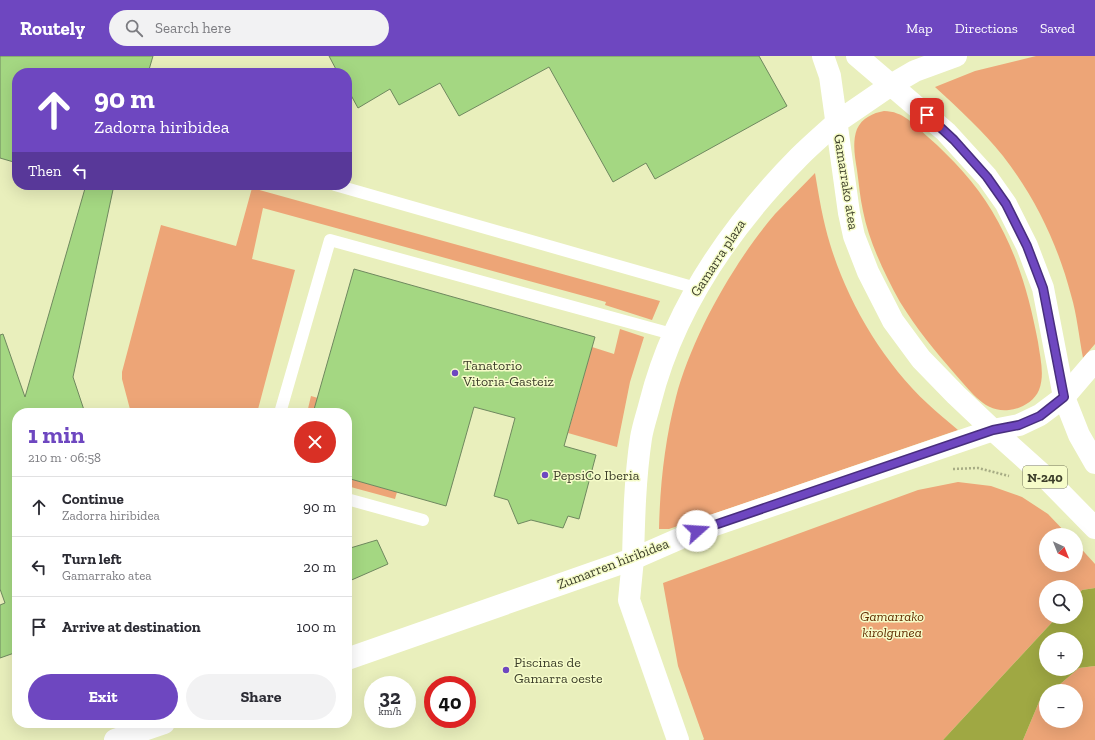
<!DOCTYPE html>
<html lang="en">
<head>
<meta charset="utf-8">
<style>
  body { margin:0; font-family:"Zilla Slab",serif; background:#f2f2f3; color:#2b2b33; height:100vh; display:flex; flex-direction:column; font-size:15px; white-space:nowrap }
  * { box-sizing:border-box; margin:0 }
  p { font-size:13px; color:#7c7c81 }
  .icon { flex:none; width:22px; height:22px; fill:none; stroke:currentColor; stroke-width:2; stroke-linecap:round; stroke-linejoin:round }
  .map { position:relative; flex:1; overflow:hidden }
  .panel { position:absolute; left:12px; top:352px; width:340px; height:320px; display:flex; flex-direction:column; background:#fff; border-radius:16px; box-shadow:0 4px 16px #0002 }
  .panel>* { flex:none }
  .banner { position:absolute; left:12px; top:12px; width:340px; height:122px; border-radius:16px; box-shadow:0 4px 16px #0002; background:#6e47c0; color:#fff; overflow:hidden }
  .needle { width:26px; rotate:137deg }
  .tools { position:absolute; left:1039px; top:472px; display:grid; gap:8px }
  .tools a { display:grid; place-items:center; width:44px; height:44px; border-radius:50%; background:#fff; box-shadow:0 4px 16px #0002; font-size:20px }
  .speed { position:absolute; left:364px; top:620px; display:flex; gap:8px; font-size:20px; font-weight:700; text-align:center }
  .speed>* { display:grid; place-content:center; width:52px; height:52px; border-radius:50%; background:#fff; box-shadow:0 4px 16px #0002; line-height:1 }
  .speed small { font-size:10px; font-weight:400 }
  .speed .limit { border:6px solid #d22; background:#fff; color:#111 }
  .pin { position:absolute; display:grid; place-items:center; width:34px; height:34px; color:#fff; margin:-17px; border-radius:8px; box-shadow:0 2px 6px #0006 }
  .me { position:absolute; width:44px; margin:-22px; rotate:71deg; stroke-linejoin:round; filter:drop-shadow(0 0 3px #0008) }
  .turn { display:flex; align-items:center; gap:14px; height:84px; padding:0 16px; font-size:18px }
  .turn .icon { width:52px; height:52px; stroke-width:2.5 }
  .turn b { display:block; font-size:28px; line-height:34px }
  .then { display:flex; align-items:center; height:38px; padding:0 16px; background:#0003; gap:8px; font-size:15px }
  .round { display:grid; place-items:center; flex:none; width:42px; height:42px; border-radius:21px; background:#f2f2f3 }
  .head { display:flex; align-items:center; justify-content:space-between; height:68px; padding:0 16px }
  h1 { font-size:24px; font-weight:700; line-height:30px; color:#6e47c0 }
  .primary-button { display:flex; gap:8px; margin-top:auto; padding:8px 16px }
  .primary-button a { flex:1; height:46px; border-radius:24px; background:#6e47c0; color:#fff; font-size:16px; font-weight:700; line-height:46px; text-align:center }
  .primary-button a+a { background:#f2f2f3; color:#2b2b33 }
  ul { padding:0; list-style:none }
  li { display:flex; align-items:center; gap:12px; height:60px; padding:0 16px; border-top:1px solid #e1e1e2 }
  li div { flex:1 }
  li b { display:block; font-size:15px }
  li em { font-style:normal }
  header { display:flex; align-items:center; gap:24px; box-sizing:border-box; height:56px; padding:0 20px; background:#6e47c0; color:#fff }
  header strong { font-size:19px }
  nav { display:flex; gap:22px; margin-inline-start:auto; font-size:14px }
  .search { width:280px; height:36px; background:#f2f2f3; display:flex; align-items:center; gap:10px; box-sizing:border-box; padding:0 14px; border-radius:22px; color:#7c7c81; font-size:15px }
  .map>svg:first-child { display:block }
  .green { fill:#eda577 }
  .water { fill:#9fa843; fill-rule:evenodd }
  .building { fill:#a4d782; stroke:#6f885f }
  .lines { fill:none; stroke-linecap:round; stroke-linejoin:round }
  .path { stroke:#a7ac85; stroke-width:2.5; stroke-dasharray:2 2; stroke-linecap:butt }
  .lane { stroke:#fff; stroke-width:12 }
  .street { stroke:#fff; stroke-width:22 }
  .secondary { stroke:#fff; stroke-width:22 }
  .primary { stroke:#fff; stroke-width:22 }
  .highway { stroke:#fff; stroke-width:22 }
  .route-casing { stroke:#482e7d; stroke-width:10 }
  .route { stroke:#6e47c0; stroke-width:7 }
  .poi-dot { fill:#6e47c0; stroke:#f6fcc9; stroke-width:1.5 }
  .labels { text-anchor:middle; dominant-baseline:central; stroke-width:3; stroke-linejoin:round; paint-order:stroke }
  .shield { fill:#f6fcc9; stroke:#74775a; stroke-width:1 }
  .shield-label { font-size:13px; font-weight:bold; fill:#3c3e2a }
  .street-label { font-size:14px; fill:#3c3e2a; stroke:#f6fcc9 }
  .poi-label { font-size:14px; fill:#3c3e2a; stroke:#f6fcc9; text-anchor:start }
  .park-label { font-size:14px; font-style:italic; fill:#612d00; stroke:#f6fcc9 }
</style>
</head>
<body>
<header>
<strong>Routely</strong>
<div class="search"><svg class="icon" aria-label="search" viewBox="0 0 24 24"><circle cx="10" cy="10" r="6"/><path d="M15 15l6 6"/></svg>Search here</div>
<nav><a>Map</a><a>Directions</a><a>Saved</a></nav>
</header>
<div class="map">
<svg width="1095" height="684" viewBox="0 0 1095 684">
  <rect width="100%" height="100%" fill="#e9efbc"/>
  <path class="green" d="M1036,0H1095V288L1083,302C1079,281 1077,259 1071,239C1058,189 1035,141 1003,100C983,75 959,53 935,31L975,15Z
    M884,55C903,55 915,69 928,81C952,102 976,128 992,155C1017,197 1029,238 1038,286C1040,301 1045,319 1039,334C1034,346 1020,353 1009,354C984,357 970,334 955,318C935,295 916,272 900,246C885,219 869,186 863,155C860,142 859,128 857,114C855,102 852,86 857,73C862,62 873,57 884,55Z
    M815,117C819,141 823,165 830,188C848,247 883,306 928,348C937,357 948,365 958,374L669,473H659C660,428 665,384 676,341C692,280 734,206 775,158C788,144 802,131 815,117Z
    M252,132L660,245L652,264L605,249L606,246L263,152L252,203L295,214L257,357H131L122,323V316L161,169L236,190Z
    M620,273L644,281L630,326L617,391L568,377L592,291L614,298Z
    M311,340L318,342L313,357H307Z
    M347,422L397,436L395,443L347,430Z
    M958,426L991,430L1022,441L1048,458L1068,479H1046V509H1076V487L1095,508V532L1082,534L1076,541V531H1046V561H1057L943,684H703L704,683L678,610L663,527L918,434Z
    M1095,610V684H1023L1039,646L1046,640V665H1076V635H1052L1079,612Z"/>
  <path class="water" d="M1095,532V610L1079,612L1052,635H1046V640L1039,646L1023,684H943L1057,561H1076V541L1082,534ZM1046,583H1076V613H1046Z"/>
  <path class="building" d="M0,0H153L148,17H17V107L0,102Z
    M329,0H759L787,50L655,123L646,107L613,126L549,11L459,60L440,27L399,49L390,33L358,52L347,32V17H338Z
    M86,129H114L73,321L85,357H17V596L0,602V549L5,547L0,533V279L3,278L25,341Z
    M354,213L595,281L564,390L596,399L579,463L568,460L563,472L531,464L518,468L508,444L494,440L515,362L474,351L446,450L347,422V357H313Z
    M377,484L388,508L347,526V493Z"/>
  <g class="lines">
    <path class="path" d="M953,413L978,412L1009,420"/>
    <path class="lane" d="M335,129L696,232
      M280,357L330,184L672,278
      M347,443L423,464"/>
    <path class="street" d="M633,503L629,544L678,684"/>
    <path class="secondary" d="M891,29L915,15L956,0
      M1064,341L1095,305
      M633,503C634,463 635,422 641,382C643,370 647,359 650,347C674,251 730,171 799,101C811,89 824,78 837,66
      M347,603L633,503L697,475L993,374
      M115,684L164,667"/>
    <path class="primary" d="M823,0L830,20L849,157L854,180L868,216L893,265L921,303L956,339L993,374L1019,369L1040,359L1064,341L1043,232L1027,190L1006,148L987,121L946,76L857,0
      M837,66L891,29"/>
    <path class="highway" d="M1064,341L1079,379L1095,407
      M993,374L1044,420L1095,472"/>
  </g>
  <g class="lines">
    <defs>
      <path id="route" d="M697,475L993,374L1019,369L1040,360L1064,341L1043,232L1027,190L1006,148L987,121L954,84L927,59"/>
    </defs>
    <use href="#route" class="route-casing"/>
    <use href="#route" class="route"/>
  </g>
  <g class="poi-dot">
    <circle cx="455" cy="317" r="4"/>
    <circle cx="545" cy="419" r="4"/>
    <circle cx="506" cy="614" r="4"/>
  </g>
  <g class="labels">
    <rect class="shield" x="1023" y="410" width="44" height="22" rx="3"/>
    <g class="shield-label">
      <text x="1045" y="421">N-240</text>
    </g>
    <g class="street-label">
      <text transform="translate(846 126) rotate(81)">Gamarrako atea</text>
      <text transform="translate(718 202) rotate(-57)">Gamarra plaza</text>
      <text transform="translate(613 508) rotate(-21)">Zumarren hiribidea</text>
    </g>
    <g class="poi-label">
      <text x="463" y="309">Tanatorio<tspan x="463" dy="16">Vitoria-Gasteiz</tspan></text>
      <text x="553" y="419">PepsiCo Iberia</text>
      <text x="514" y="606">Piscinas de<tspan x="514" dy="16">Gamarra oeste</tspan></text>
    </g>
    <g class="park-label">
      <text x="892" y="560">Gamarrako<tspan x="892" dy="16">kirolgunea</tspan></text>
    </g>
  </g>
</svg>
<div class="tools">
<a><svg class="needle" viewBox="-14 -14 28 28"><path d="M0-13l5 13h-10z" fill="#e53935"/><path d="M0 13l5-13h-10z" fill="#7c7c81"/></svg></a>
<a><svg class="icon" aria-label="search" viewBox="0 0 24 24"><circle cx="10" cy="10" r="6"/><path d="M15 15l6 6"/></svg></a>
<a>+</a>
<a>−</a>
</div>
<div class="speed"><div>32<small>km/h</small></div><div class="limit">40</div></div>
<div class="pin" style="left:927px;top:59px;background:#d93025"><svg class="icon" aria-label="arrive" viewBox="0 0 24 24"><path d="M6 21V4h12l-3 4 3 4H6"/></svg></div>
<svg class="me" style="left:697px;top:475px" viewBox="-20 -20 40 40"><circle r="19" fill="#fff"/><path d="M0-13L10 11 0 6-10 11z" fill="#6e47c0"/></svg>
<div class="banner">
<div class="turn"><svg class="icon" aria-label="ahead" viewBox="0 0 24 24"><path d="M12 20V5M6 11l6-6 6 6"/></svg><div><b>90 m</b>Zadorra hiribidea</div></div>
<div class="then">Then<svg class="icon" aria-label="left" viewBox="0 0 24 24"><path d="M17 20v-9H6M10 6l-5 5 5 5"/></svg></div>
</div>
<section class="panel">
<div class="head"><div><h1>1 min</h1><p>210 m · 06:58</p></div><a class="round" style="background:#d93025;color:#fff"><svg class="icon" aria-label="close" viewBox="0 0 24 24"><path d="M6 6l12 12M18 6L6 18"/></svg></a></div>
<ul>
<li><svg class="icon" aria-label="ahead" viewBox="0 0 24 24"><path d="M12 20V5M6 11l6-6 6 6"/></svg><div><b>Continue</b><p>Zadorra hiribidea</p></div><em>90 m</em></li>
<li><svg class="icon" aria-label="left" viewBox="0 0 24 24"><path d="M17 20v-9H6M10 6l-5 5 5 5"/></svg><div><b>Turn left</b><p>Gamarrako atea</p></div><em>20 m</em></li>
<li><svg class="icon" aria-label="arrive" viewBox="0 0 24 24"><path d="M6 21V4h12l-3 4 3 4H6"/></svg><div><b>Arrive at destination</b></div><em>100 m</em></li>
</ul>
<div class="primary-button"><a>Exit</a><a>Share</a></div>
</section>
</div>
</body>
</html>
